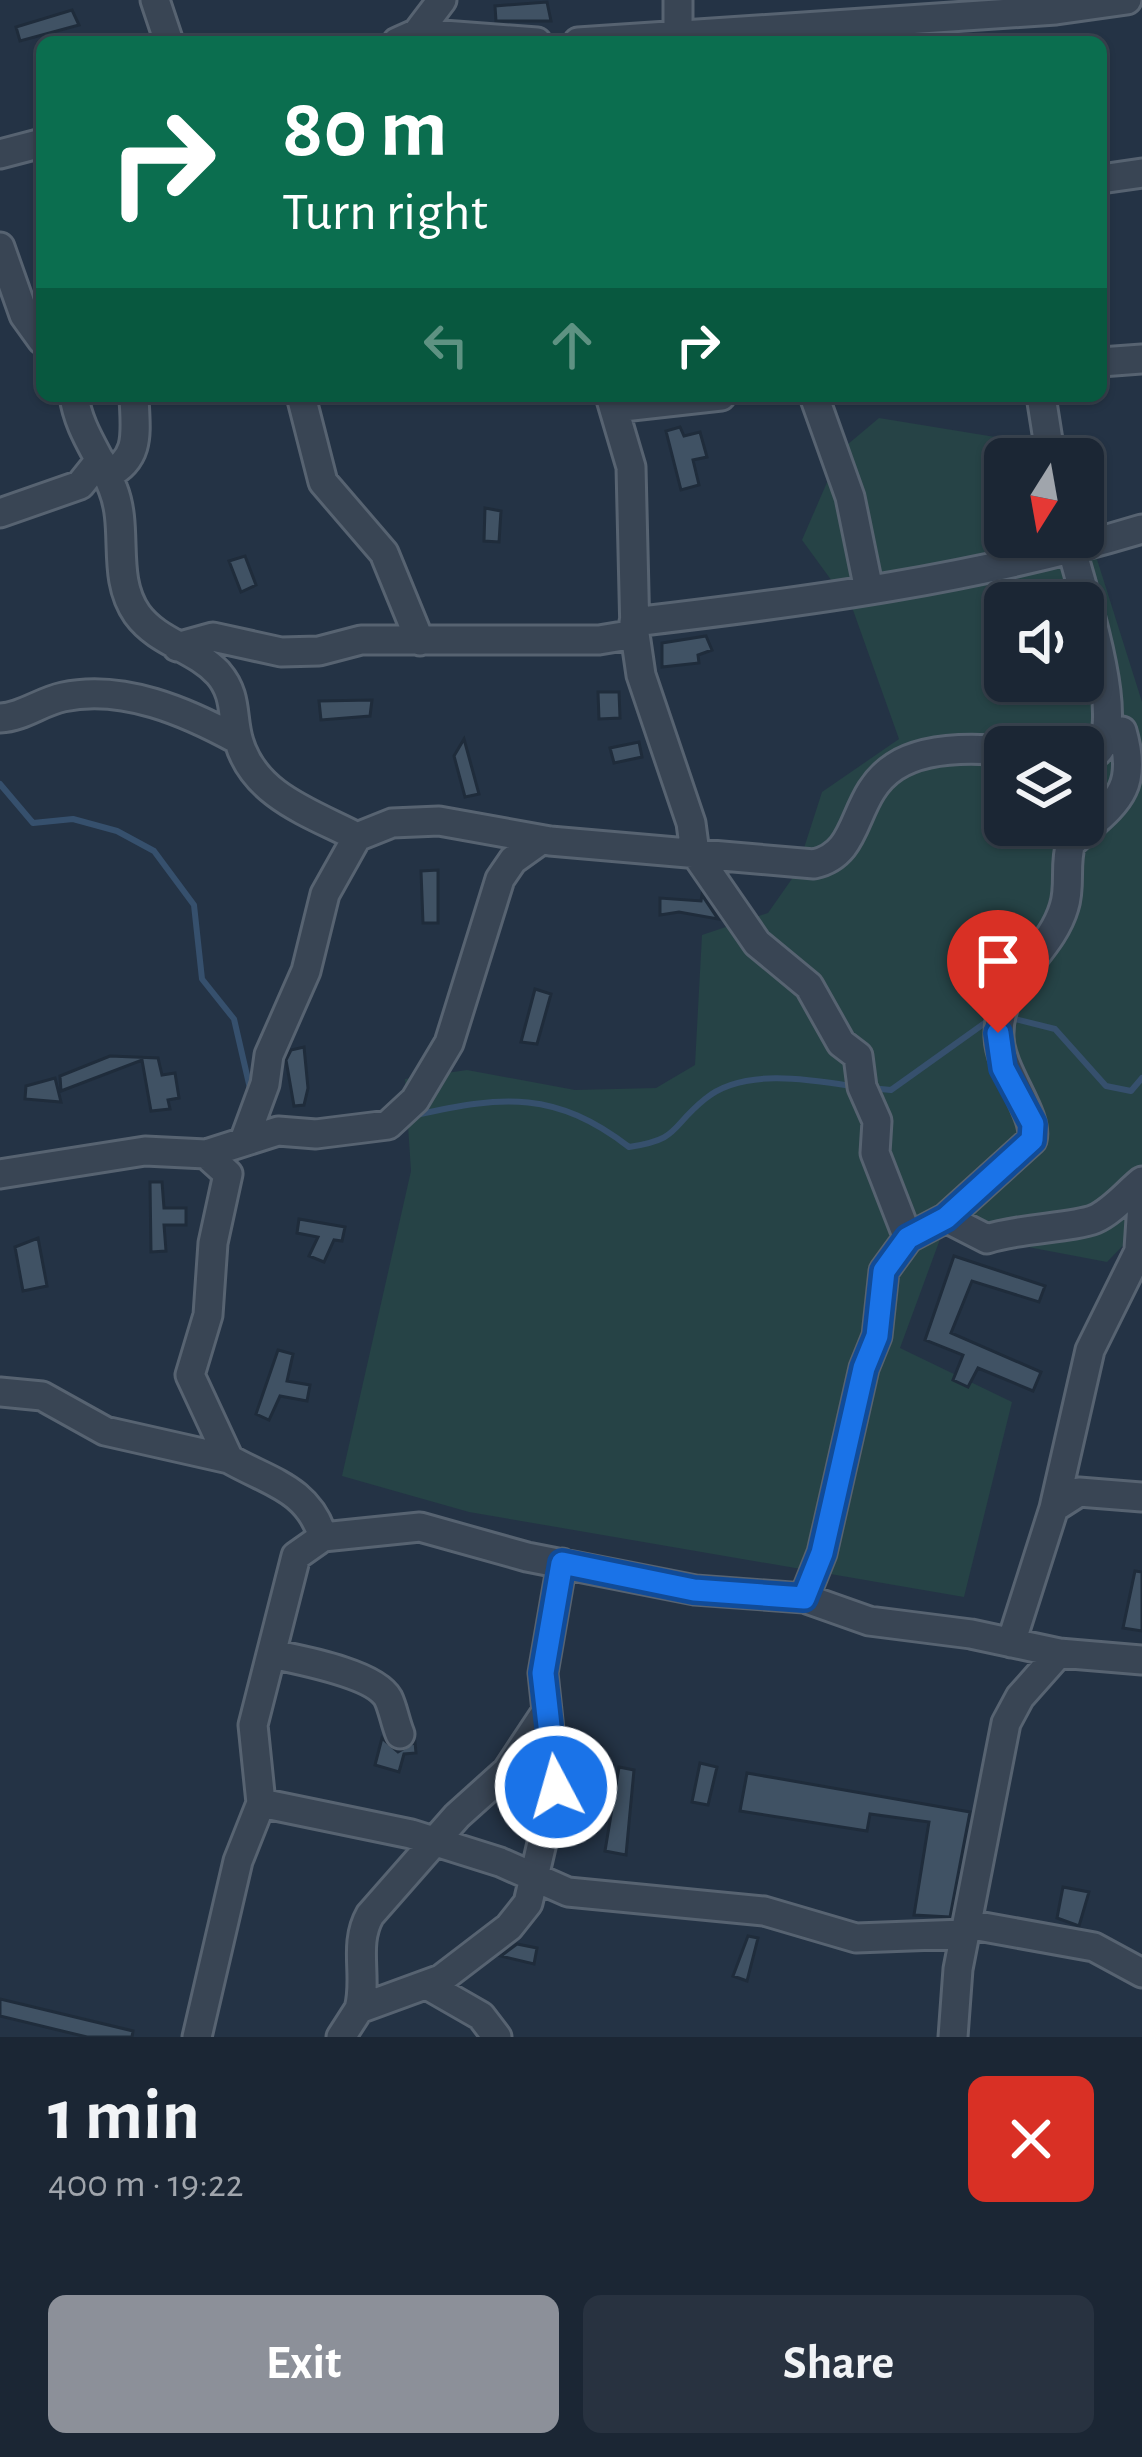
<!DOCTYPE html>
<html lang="en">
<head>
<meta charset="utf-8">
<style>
  body { margin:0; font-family:"Alegreya Sans",sans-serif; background:#283240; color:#f1f3f6; height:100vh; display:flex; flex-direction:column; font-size:45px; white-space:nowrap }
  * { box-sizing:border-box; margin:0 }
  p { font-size:39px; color:#a0a5ac }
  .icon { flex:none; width:66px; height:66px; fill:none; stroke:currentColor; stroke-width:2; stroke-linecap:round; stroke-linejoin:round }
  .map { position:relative; height:2037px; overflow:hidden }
  .drawer { display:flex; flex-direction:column; background:#1b2634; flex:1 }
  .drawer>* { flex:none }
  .guide { position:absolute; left:36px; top:36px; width:1071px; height:366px; border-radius:18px; box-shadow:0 3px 9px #0004,0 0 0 3px #39434f; background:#0b6e4f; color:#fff; overflow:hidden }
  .needle { width:78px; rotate:191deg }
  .buttons { position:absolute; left:984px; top:438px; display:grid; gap:24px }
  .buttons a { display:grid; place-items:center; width:120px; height:120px; border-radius:18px; background:#1b2634; box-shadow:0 3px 9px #0004,0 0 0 3px #39434f; font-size:60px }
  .pin { position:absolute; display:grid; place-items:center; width:102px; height:102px; color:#fff; margin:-123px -51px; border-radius:50% 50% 50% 0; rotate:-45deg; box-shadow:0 0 12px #0007 }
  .pin .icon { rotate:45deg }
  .me { position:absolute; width:132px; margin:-66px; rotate:354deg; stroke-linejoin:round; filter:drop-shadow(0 0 9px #0008) }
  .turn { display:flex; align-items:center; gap:42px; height:252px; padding:0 48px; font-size:54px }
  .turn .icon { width:156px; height:156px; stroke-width:2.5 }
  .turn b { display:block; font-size:84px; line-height:102px }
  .lanes { display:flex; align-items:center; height:114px; padding:0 48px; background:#0003; justify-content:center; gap:60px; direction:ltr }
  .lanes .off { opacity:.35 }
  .round { display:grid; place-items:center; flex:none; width:126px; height:126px; border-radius:18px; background:#283240 }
  .summary { display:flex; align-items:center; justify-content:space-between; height:204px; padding:0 48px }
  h1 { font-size:72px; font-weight:700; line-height:90px }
  .primary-button { display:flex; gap:24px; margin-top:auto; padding:24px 48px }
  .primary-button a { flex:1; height:138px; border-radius:18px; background:#8c9099; color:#fff; font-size:48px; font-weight:700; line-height:138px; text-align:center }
  .primary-button a+a { background:#283240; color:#f1f3f6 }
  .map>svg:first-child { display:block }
  .green { fill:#264346; fill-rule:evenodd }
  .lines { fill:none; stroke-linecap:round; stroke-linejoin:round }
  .stream { stroke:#36506d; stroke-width:6 }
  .building { fill:#405264; stroke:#1f2c3b; stroke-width:3 }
  .minor-casing { stroke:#576371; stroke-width:33 }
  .minor { stroke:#394554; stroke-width:27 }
  .route-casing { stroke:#114b97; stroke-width:30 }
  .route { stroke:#1a73e8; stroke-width:21 }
</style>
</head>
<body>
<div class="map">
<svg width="1142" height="2037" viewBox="0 0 1142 2037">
  <rect width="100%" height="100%" fill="#243345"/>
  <path class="green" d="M879,418L1025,442L1059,438L1066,459H1005V537H1083V515L1142,702V1226L1107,1262L943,1231L900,1348L1012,1402L964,1597L469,1512L342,1476L411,1171L405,1079L467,1070L575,1090L656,1088L695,1065L702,935L768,913L796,873L822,792L899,739L853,610L802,540L841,450ZM1005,603H1083V681H1005ZM1005,747H1083V825H1005Z"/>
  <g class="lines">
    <path class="stream" d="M0,784L33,823L73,819L117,831L154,851L194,905L202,979L234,1019L252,1097
      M1007,1017L1055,1029L1106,1086L1131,1091L1142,1078
      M870,1088L891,1090L989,1020
      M416,1115C504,1095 556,1091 629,1147C681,1139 669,1128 705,1099C742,1068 808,1079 851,1086"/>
  </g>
  <path class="building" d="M547,2L551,21H496L495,6Z
    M72,10L79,25L20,41L16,27Z
    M680,427L684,436L700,432L707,457L693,460L699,485L681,490L666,431Z
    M485,508L501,511L499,542L484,541Z
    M245,556L256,585L241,592L229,561Z
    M706,636L712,650L698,655L699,663L662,667V643Z
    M598,692H619L620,718L599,719Z
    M372,700L370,716L321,720L319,701Z
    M464,739L479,794L465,797L454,756Z
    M639,742L642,757L614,763L610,748Z
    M438,870V923H423L421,871Z
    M702,895L718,919L679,912L660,915V898L701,901Z
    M535,989L551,994L537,1044L521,1042Z
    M304,1047L308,1088L304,1105L294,1106L286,1060L291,1050Z
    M110,1056L158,1058L162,1075L175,1073L179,1098L168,1100L170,1109L151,1111L142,1060L61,1091L60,1076Z
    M55,1078L61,1102L25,1099L26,1086Z
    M150,1182H162L164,1208H186V1225H164L166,1251L151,1252Z
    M299,1219L345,1227L342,1241L334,1240L324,1262L309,1256L318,1237L297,1233Z
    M38,1238L47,1286L23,1291L15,1247Z
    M954,1256L1045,1286L1039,1302L972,1281L951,1333L1041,1372L1033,1391L978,1368L968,1387L953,1380L963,1355L925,1340Z
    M278,1350L293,1354L287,1381L310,1385L307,1401L280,1396L269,1420L256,1414Z
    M1135,1571L1142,1572V1631L1123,1628Z
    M382,1738L398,1752L415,1742L416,1753L404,1754L399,1772L375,1765Z
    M700,1763L717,1767L708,1805L692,1802Z
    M619,1767L634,1770L626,1855L605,1851Z
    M747,1773L970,1812L950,1917L914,1915L929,1822L870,1814L867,1831L740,1811Z
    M1063,1887L1089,1892L1079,1926L1057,1918Z
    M748,1936L758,1938L747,1981L733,1976Z
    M517,1944L537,1948L534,1964L501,1956Z
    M0,1999L133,2031L132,2037H87L0,2016Z"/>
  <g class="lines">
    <defs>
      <path id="minor" d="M155,0L169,42
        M417,33L442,0
        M397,42L417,33L537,42
        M578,42L1056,10L1127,0
        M678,42V0
        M0,154L42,143
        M1101,179L1142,173
        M0,247L24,315L42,340
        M1101,362L1142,359
        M74,396C79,432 101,456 113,489C129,529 111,577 137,614C158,643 195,648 218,673C238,696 231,717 239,742C255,796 311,813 357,837
        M301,396L323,482L384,553L420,641
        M610,396L631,467L635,634L641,675L691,823L695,853L757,943L809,986L841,1043L858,1056L862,1087L877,1121L875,1153L908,1238
        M814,396L850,497L869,590
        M1041,396L1051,459
        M614,408L721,396
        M107,475C142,458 135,430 134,396
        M0,513L80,485L100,460
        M1069,537C1077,579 1142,754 1083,758
        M634,622C805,602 977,579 1142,529
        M177,647L213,637L281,652L319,651L361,640H599L635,634
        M0,718C23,717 40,702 63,697C123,684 187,712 238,740
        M244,1141L265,1084L269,1055L306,971L325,894L357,837L392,823L439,821L550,841L814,864C886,848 824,734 1005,751
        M206,1154L228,1174L213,1243L208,1315L190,1375L229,1459C269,1482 308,1488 323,1537
        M0,1174L145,1151L206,1154L278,1131L316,1134L388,1125L415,1100L449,1043L500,879L513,860L541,840
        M946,1218L987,1239C1019,1228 1073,1228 1095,1219C1113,1211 1127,1193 1142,1181
        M1139,1249L1142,1204
        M0,1392L42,1396L105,1431L229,1459
        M1054,1508L1090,1350L1142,1245
        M804,1598L822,1553L864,1368L877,1336L884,1271L908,1238L946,1218L1032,1140C1039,1115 1000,1072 999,1037C997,980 1050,955 1064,907C1071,886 1064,864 1071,843C1113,804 1140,793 1122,731
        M1011,1643L1054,1508L1079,1492L1142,1497
        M272,1654C299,1660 374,1673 388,1698C393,1708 395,1722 400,1734
        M261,1803L411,1834L500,1862L568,1892L764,1911L856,1938L964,1934
        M967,1924L1094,1947L1142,1973
        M427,1985L481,2016L497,2037
        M359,2009C368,1977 353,1945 370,1915L457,1816L507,1771L546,1712
        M197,2037L238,1861L261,1803L253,1725L296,1556L323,1537L420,1527L527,1557L695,1590L804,1598L869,1621L971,1634L1059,1653L1142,1660
        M341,2037L359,2009L441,1979L509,1927L528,1903L555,1787L543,1673L562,1563
        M953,2037L958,1969L1006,1723L1020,1697L1059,1653"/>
    </defs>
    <use href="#minor" class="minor-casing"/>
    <use href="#minor" class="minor"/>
  </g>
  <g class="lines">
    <defs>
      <path id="route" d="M556,1787L543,1673L562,1563L694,1590L804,1598L822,1553L864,1368L877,1336L884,1271L908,1238L946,1218L1032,1140L1033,1124L1003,1068L998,1033"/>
    </defs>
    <use href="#route" class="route-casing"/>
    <use href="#route" class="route"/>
  </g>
</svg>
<div class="buttons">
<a><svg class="needle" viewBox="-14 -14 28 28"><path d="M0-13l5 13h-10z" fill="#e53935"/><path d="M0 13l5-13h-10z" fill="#a0a5ac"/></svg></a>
<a><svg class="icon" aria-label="sound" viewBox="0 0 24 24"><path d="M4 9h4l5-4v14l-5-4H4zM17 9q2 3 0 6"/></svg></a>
<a><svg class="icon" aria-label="layers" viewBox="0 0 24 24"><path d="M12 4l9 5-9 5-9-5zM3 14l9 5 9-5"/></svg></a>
</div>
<div class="pin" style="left:998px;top:1033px;background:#d93025"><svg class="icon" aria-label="arrive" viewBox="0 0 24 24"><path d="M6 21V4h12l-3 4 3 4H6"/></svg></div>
<svg class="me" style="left:556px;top:1787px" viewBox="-20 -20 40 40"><circle r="17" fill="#1a73e8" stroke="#fff" stroke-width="3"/><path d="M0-11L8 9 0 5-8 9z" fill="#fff"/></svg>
<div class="guide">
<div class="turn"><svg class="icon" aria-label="right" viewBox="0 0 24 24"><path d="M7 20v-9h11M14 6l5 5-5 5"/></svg><div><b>80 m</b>Turn right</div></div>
<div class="lanes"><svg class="icon off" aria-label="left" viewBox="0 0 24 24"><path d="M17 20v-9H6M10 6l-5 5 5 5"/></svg><svg class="icon off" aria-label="ahead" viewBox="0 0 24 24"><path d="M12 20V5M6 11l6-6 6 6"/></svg><svg class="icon" aria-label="right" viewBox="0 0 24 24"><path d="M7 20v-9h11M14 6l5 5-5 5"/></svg></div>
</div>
</div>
<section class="drawer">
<div class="summary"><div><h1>1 min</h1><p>400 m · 19:22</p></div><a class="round" style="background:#d93025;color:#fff"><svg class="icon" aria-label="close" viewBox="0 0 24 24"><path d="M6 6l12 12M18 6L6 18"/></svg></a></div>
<div class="primary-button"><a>Exit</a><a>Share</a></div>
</section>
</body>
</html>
